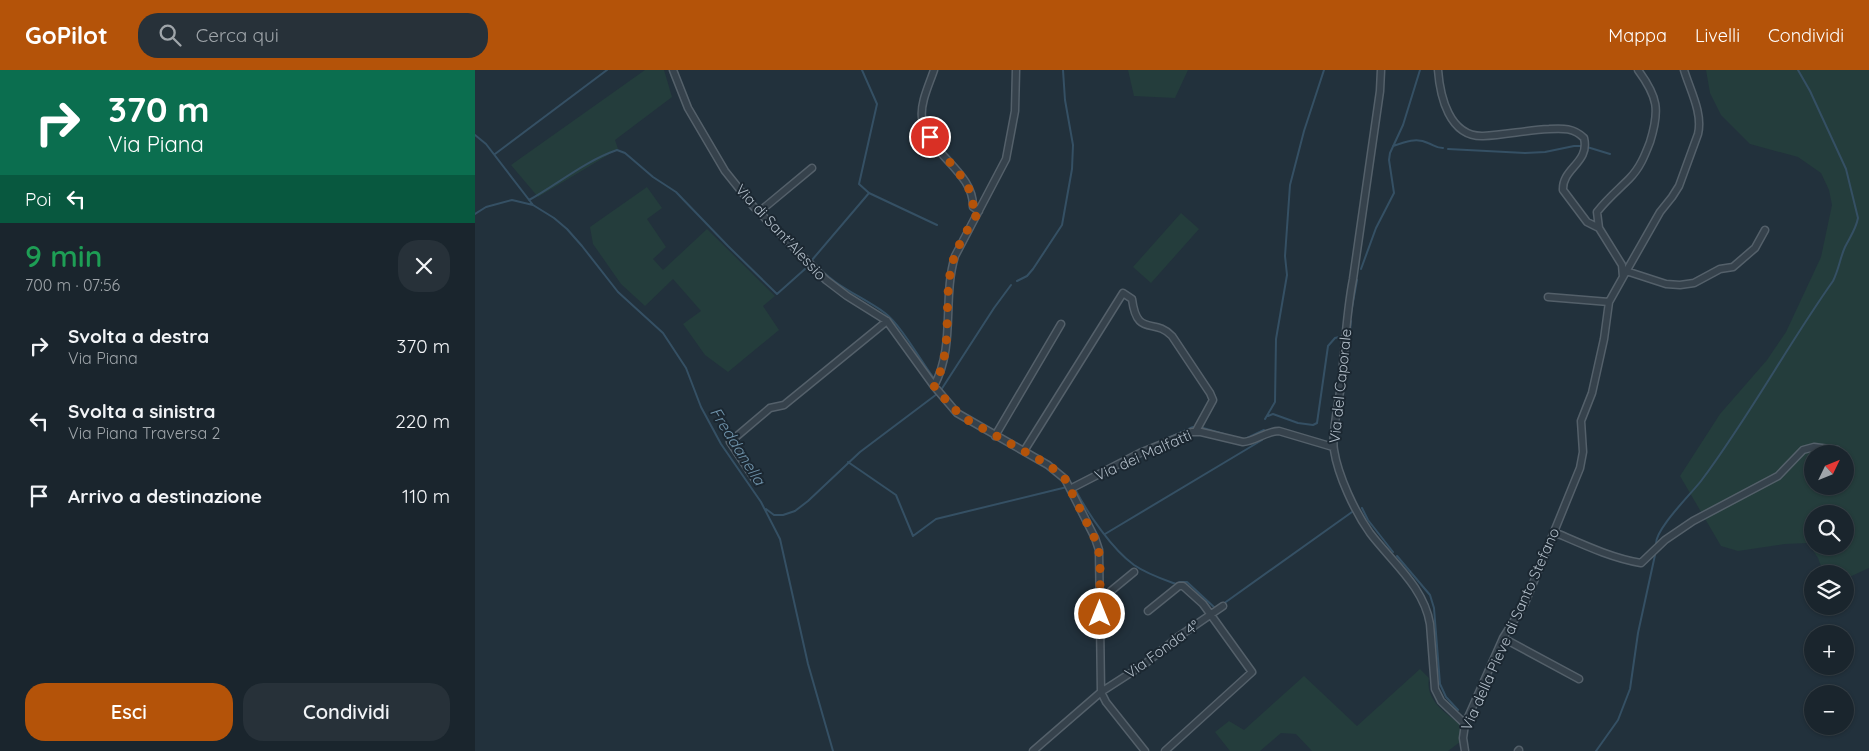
<!DOCTYPE html>
<html lang="it">
<head>
<meta charset="utf-8">
<style>
  body { margin:0; font-family:Quicksand,sans-serif; background:#273139; color:#f1f3f6; height:100vh; display:flex; flex-direction:column; font-size:19px; white-space:nowrap }
  * { box-sizing:border-box; margin:0 }
  p { font-size:16px; color:#9fa5aa }
  .icon { flex:none; width:28px; height:28px; fill:none; stroke:currentColor; stroke-width:2; stroke-linecap:round; stroke-linejoin:round }
  .map { position:relative; flex:1; overflow:hidden }
  .sheet { display:flex; flex-direction:column; background:#1a252d; width:475px }
  .sheet>* { flex:none }
  .guide { background:#0b6e4f; color:#fff; overflow:hidden }
  .needle { width:32px; rotate:47deg }
  .tools { position:absolute; left:1329px; top:375px; display:grid; gap:10px }
  .tools a { display:grid; place-items:center; width:50px; height:50px; border-radius:50%; background:#1a252d; box-shadow:0 1px 4px #0004,0 0 0 1px #384249; font-size:25px }
  .pin { position:absolute; display:grid; place-items:center; width:42px; height:42px; color:#fff; margin:-21px; border:2px solid #fff; border-radius:50%; box-shadow:0 1px 5px #0007 }
  .me { position:absolute; width:55px; margin:-28px; rotate:0deg; stroke-linejoin:round; filter:drop-shadow(0 0 4px #0008) }
  .turn { display:flex; align-items:center; gap:18px; height:105px; padding:0 25px; font-size:22px }
  .turn .icon { width:65px; height:65px; stroke-width:2.5 }
  .turn b { display:block; font-size:35px; line-height:42px }
  .then { display:flex; align-items:center; height:48px; padding:0 25px; background:#0003; gap:10px; font-size:19px }
  .round { display:grid; place-items:center; flex:none; width:52px; height:52px; border-radius:20px; background:#273139 }
  .head { display:flex; align-items:center; justify-content:space-between; height:85px; padding:0 25px }
  h1 { font-size:30px; font-weight:600; line-height:38px; color:#1e9e55 }
  .button { display:flex; gap:10px; margin-top:auto; padding:10px 25px }
  .button a { flex:1; height:58px; border-radius:20px; background:#b45309; color:#fff; font-size:20px; font-weight:600; line-height:58px; text-align:center }
  .button a+a { background:#273139; color:#f1f3f6 }
  ul { padding:0; list-style:none }
  li { display:flex; align-items:center; gap:15px; height:75px; padding:0 25px }
  li div { flex:1 }
  li b { display:block; font-size:19px }
  li em { font-style:normal }
  header { display:flex; align-items:center; gap:30px; box-sizing:border-box; height:70px; padding:0 25px; background:#b45309; color:#fff }
  header strong { font-size:24px }
  nav { display:flex; gap:28px; margin-inline-start:auto; font-size:18px }
  .search { width:350px; height:45px; background:#273139; display:flex; align-items:center; gap:12px; box-sizing:border-box; padding:0 18px; border-radius:20px; color:#9fa5aa; font-size:19px }
  main { display:flex; flex:1; min-height:0 }
  .map>svg:first-child { display:block }
  .green { fill:#243d3c; fill-rule:evenodd }
  .lines { fill:none; stroke-linecap:round; stroke-linejoin:round }
  .stream { stroke:#355064; stroke-width:2 }
  .minor-casing { stroke:#54606a; stroke-width:9 }
  .minor { stroke:#36424c; stroke-width:6 }
  .route { stroke:#b45309; stroke-width:9; stroke-dasharray:0 16.2 }
  .labels { text-anchor:middle; dominant-baseline:central; stroke-width:4; stroke-linejoin:round; paint-order:stroke }
  .street-label { font-size:15px; fill:#b1bdc8; stroke:#1b2731 }
  .water-label { font-size:16px; font-style:italic; fill:#7094ac; stroke:#1b2731 }
</style>
</head>
<body>
<header>
<strong>GoPilot</strong>
<div class="search"><svg class="icon" aria-label="search" viewBox="0 0 24 24"><circle cx="10" cy="10" r="6"/><path d="M15 15l6 6"/></svg>Cerca qui</div>
<nav><a>Mappa</a><a>Livelli</a><a>Condividi</a></nav>
</header>
<main>
<section class="sheet">
<div class="guide">
<div class="turn"><svg class="icon" aria-label="right" viewBox="0 0 24 24"><path d="M7 20v-9h11M14 6l5 5-5 5"/></svg><div><b>370 m</b>Via Piana</div></div>
<div class="then">Poi<svg class="icon" aria-label="left" viewBox="0 0 24 24"><path d="M17 20v-9H6M10 6l-5 5 5 5"/></svg></div>
</div>
<div class="head"><div><h1>9 min</h1><p>700 m · 07:56</p></div><a class="round"><svg class="icon" aria-label="close" viewBox="0 0 24 24"><path d="M6 6l12 12M18 6L6 18"/></svg></a></div>
<ul>
<li><svg class="icon" aria-label="right" viewBox="0 0 24 24"><path d="M7 20v-9h11M14 6l5 5-5 5"/></svg><div><b>Svolta a destra</b><p>Via Piana</p></div><em>370 m</em></li>
<li><svg class="icon" aria-label="left" viewBox="0 0 24 24"><path d="M17 20v-9H6M10 6l-5 5 5 5"/></svg><div><b>Svolta a sinistra</b><p>Via Piana Traversa 2</p></div><em>220 m</em></li>
<li><svg class="icon" aria-label="arrive" viewBox="0 0 24 24"><path d="M6 21V4h12l-3 4 3 4H6"/></svg><div><b>Arrivo a destinazione</b></div><em>110 m</em></li>
</ul>
<div class="button"><a>Esci</a><a>Condividi</a></div>
</section>
<div class="map">
<svg width="1394" height="681" viewBox="0 0 1394 681">
  <rect width="100%" height="100%" fill="#22313c"/>
  <path class="green" d="M170,0H189L197,27L140,70L143,79L63,127L36,95Z
    M653,0H713L700,28L659,26Z
    M1231,0H1394V498L1370,509V504H1349L1343,488L1333,473L1310,474L1263,481L1246,476L1205,406L1245,344L1292,290L1311,262L1346,187L1357,135L1354,120L1346,103L1323,87L1275,74L1246,45L1235,23ZM1338,384H1370V416H1338ZM1338,444H1370V476H1338Z
    M172,117L187,138L172,149L191,177L178,189L188,200L232,159L300,226L288,236L304,260L253,302L230,285L208,254L226,241L198,209L170,236L146,214L118,174L115,157Z
    M706,143L724,159L676,213L658,197Z
    M945,599L954,608C950,630 970,643 985,654V672L973,681H837L821,664L806,663L785,681H755L740,662L754,651L769,660L829,606L882,656Z"/>
  <g class="lines">
    <path class="stream" d="M387,0L402,34L384,114L394,123L462,155
      M0,65L11,74L58,135
      M918,76C929,72 942,67 953,73C959,75 961,78 968,78
      M1112,77L1135,84
      M973,79L1050,83L1070,82L1099,76H1106
      M20,84L132,0
      M54,130C83,114 110,91 142,80L150,83L178,107L201,122L253,176L302,224L330,199
      M0,144L11,137L37,130L58,135L79,148L92,159L107,176L143,222L188,263L211,298L226,337L246,374L286,432L305,469L333,594L358,681
      M338,192C360,217 385,225 410,243C425,254 446,291 458,307
      M338,192L337,190L394,123
      M886,199L901,158L919,123L914,90L915,83L928,55L945,0
      M542,211L552,206L558,199L587,155L597,99L598,75L590,30L588,0
      M876,243L882,210
      M872,264L875,261L876,251
      M466,320L519,238L536,215
      M793,346L798,344L823,353L838,355L842,353L853,276L860,268L868,266
      M790,349L800,332L801,269L812,205L810,186L815,115L829,61L849,0
      M728,358L749,364
      M691,369L718,357
      M770,369L789,360
      M373,392L421,425L438,466L461,449L592,417
      M600,419C613,444 637,479 659,495C672,504 687,509 701,514L705,512H712L740,538
      M887,438L893,450L918,482
      M291,439L299,445H308L320,441L333,431L385,382L462,324
      M630,464L787,370
      M1181,475C1179,460 1216,424 1226,411C1274,347 1312,276 1358,211C1364,199 1365,188 1370,177C1375,167 1381,159 1383,148L1371,99L1335,21L1323,0
      M922,486L955,525L959,538L965,614L971,627L983,640
      M748,534L877,442
      M1121,681L1143,650L1155,619L1163,563L1180,485"/>
    <defs>
      <path id="minor" d="M198,0L213,38L250,101L278,136L351,210L372,226L412,251L459,316L482,343L573,395L590,409L620,468L624,480L626,622L631,632L670,681
        M459,0C454,15 445,33 447,48C452,84 499,101 498,137L504,141
        M906,0L905,21L878,209C871,245 870,279 866,315C864,331 856,366 859,380C863,406 880,442 895,463C917,492 949,517 955,554L960,619L966,631L990,654
        M963,0C965,26 974,67 1008,66C1030,65 1052,60 1074,59C1088,58 1099,58 1109,68C1115,93 1087,98 1088,120L1112,152L1124,158
        M284,142L337,98
        M1151,201L1191,214L1205,215L1219,213L1245,199L1258,197L1280,178L1290,160
        M1148,207L1185,142L1197,127L1204,116L1223,64C1228,43 1215,20 1209,0
        M1073,227L1134,232
        M459,316C481,275 467,229 480,186L531,89L540,41L541,0
        M520,366L586,254
        M549,381L648,223L657,229C662,268 679,247 697,266L735,323L738,330L721,361
        M281,411L255,372L295,338L309,335L412,251
        M595,419L665,383L717,362H726L768,372C781,371 791,361 804,361L858,377
        M1079,462C1107,474 1136,488 1166,493L1190,470L1218,451L1303,406L1328,380L1339,377L1362,380
        M626,528L631,525L659,502
        M673,541L704,516H708L728,534L777,602L690,681
        M1028,568L1104,609
        M558,681L626,622L671,593L703,567L748,536
        M990,681L988,668L990,654L1028,568L1050,533L1105,398L1108,382L1106,351L1117,323L1129,269L1134,232L1148,207L1147,195L1124,158L1122,142C1132,129 1143,120 1154,109C1165,98 1170,85 1175,72C1185,40 1183,27 1163,0
        M1043,681L1044,680"/>
    </defs>
    <use href="#minor" class="minor-casing"/>
    <use href="#minor" class="minor"/>
  </g>
  <g class="lines">
    <path class="route" d="M455,67C468,89 499,111 498,137L504,141C493,159 480,178 476,199C468,239 479,279 459,316L476,336L489,348L574,395L590,409L623,475L625,491V544"/>
  </g>
  <g class="labels">
    <g class="street-label">
      <text transform="translate(306 162) rotate(47)">Via di Sant'Alessio</text>
      <text transform="translate(865 316) rotate(-84)">Via del Caporale</text>
      <text transform="translate(668 385) rotate(-24)">Via dei Malfatti</text>
      <text transform="translate(1035 559) rotate(-66)">Via della Pieve di Santo Stefano</text>
      <text transform="translate(687 579) rotate(-36)">Via Fonda 4°</text>
    </g>
    <g class="water-label">
      <text transform="translate(263 376) rotate(58)">Freddanella</text>
    </g>
  </g>
</svg>
<div class="tools">
<a><svg class="needle" viewBox="-14 -14 28 28"><path d="M0-13l5 13h-10z" fill="#e53935"/><path d="M0 13l5-13h-10z" fill="#9fa5aa"/></svg></a>
<a><svg class="icon" aria-label="search" viewBox="0 0 24 24"><circle cx="10" cy="10" r="6"/><path d="M15 15l6 6"/></svg></a>
<a><svg class="icon" aria-label="layers" viewBox="0 0 24 24"><path d="M12 4l9 5-9 5-9-5zM3 14l9 5 9-5"/></svg></a>
<a>+</a>
<a>−</a>
</div>
<div class="pin" style="left:455px;top:67px;background:#d93025"><svg class="icon" aria-label="arrive" viewBox="0 0 24 24"><path d="M6 21V4h12l-3 4 3 4H6"/></svg></div>
<svg class="me" style="left:625px;top:544px" viewBox="-20 -20 40 40"><circle r="17" fill="#b45309" stroke="#fff" stroke-width="3"/><path d="M0-11L8 9 0 5-8 9z" fill="#fff"/></svg>
</div>
</main>
</body>
</html>
